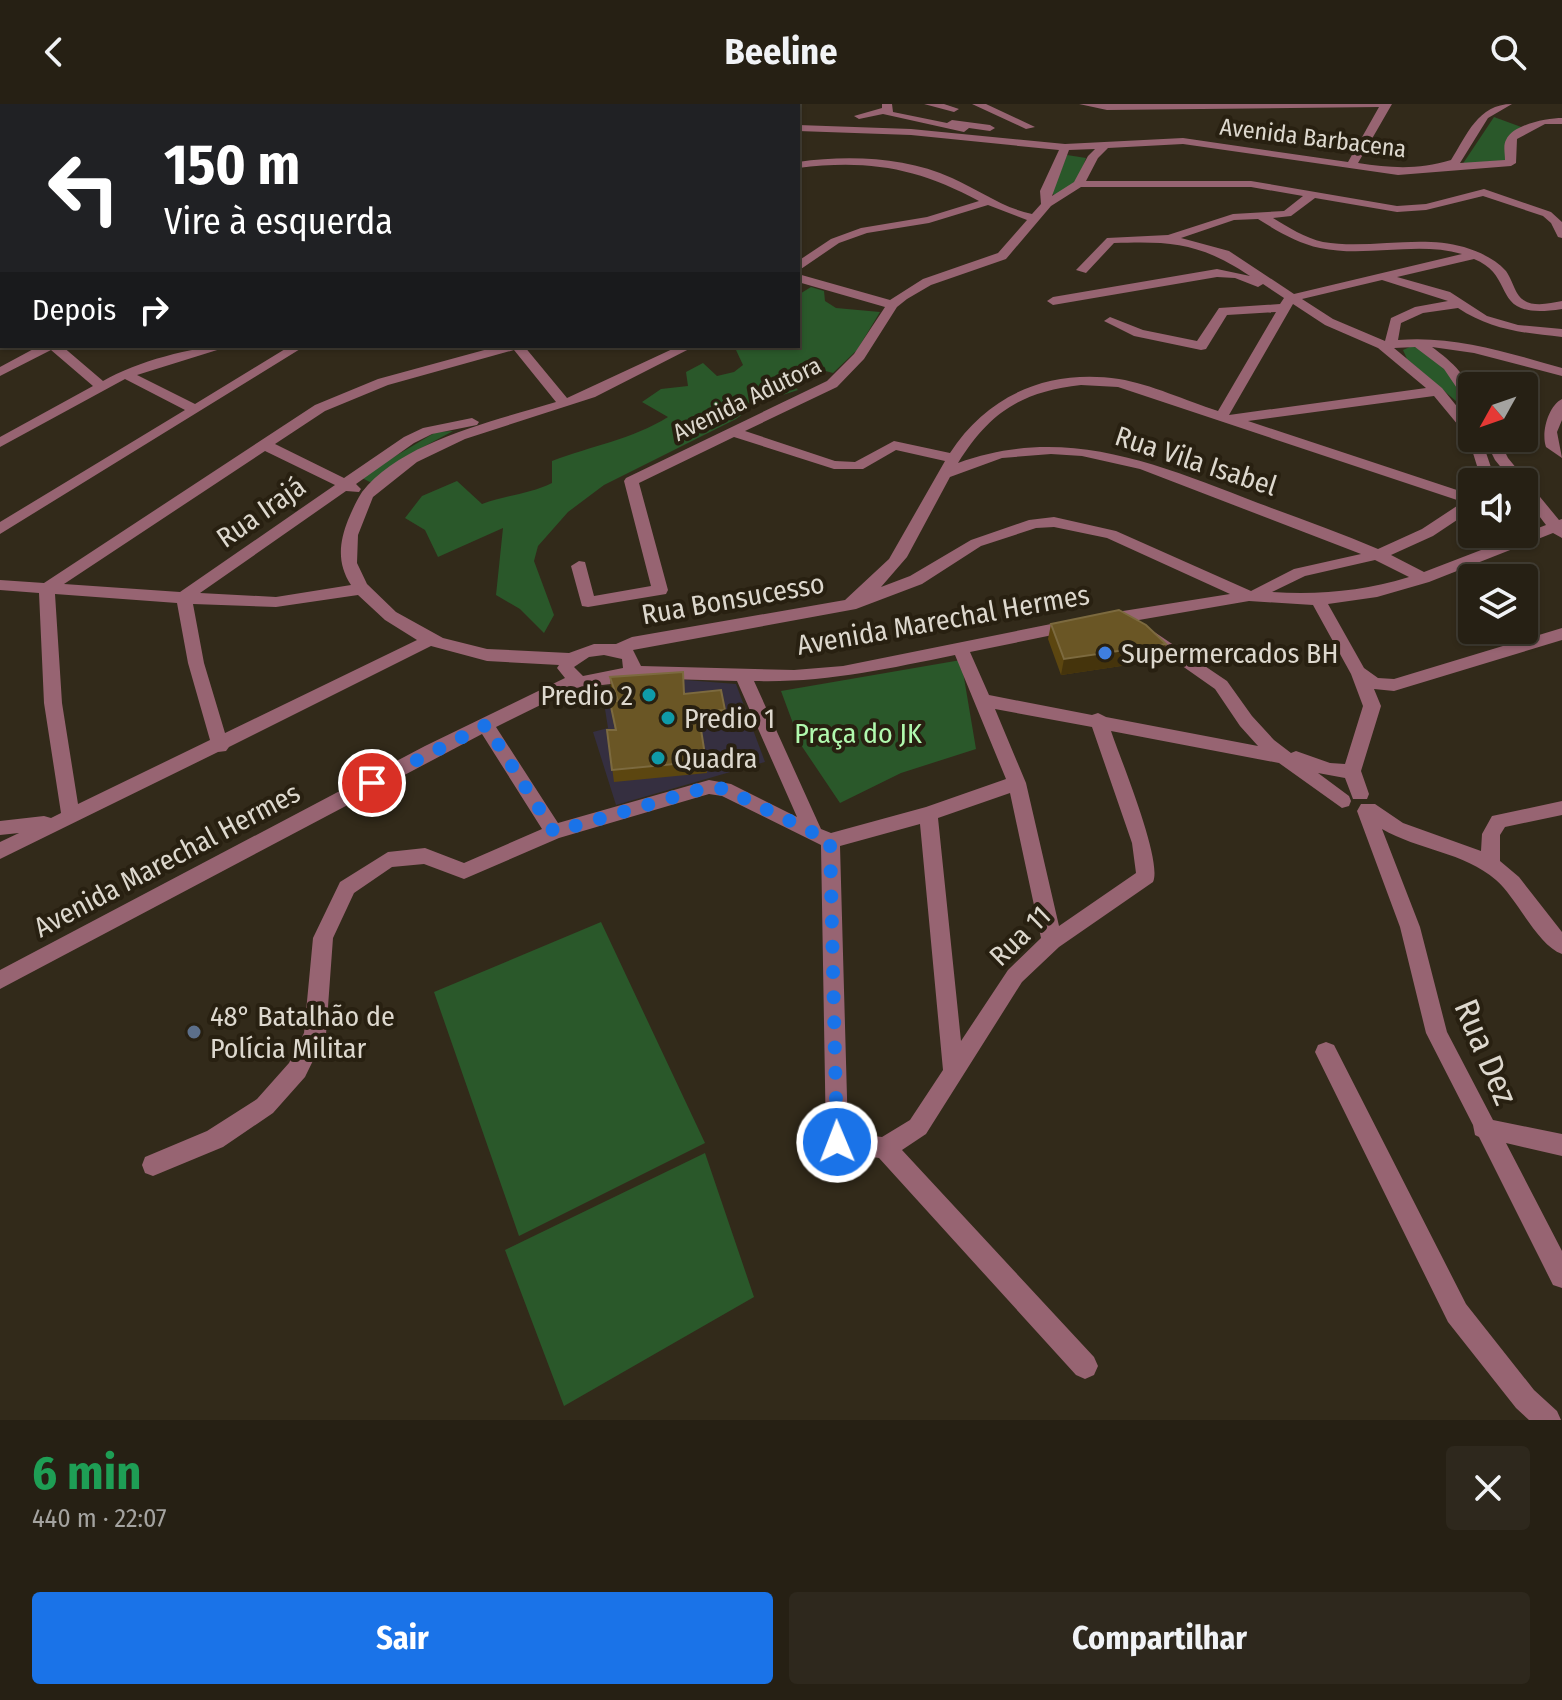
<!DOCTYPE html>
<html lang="pt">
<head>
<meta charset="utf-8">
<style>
  body { margin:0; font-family:"Fira Sans Condensed",sans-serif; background:#2e281d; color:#f1f3f6; height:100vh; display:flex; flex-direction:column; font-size:30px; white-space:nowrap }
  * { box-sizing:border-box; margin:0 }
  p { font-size:26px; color:#a4a3a0 }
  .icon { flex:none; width:44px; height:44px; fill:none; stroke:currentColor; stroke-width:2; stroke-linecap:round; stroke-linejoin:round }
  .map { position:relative; height:1316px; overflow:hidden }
  .details { display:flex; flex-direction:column; background:#262014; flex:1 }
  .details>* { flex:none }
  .guide { position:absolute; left:0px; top:0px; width:800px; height:244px; box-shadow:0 2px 6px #0004,0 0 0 2px #423e34; background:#202124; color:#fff; overflow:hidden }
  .needle { width:52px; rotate:230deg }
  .fabs { position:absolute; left:1458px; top:268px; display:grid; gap:16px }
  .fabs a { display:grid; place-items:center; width:80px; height:80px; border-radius:8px; background:#262014; box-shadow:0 2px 6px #0004,0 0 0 2px #423e34; font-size:40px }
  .pin { position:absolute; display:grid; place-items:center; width:68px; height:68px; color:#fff; margin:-34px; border:4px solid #fff; border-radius:50%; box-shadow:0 2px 8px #0007 }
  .me { position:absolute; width:88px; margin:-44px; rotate:359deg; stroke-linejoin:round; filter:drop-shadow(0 0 6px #0008) }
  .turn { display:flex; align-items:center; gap:28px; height:168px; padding:0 32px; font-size:36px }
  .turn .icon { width:104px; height:104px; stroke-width:2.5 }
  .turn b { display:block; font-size:56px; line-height:68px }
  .then { display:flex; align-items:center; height:76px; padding:0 32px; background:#0003; gap:16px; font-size:30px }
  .round { display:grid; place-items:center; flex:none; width:84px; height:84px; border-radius:8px; background:#2e281d }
  .headline { display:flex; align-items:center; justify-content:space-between; height:136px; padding:0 32px }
  h1 { font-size:48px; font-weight:700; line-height:60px; color:#1e9e55 }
  .primary-button { display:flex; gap:16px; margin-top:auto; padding:16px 32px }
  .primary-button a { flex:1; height:92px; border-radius:8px; background:#1a73e8; color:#fff; font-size:32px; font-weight:700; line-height:92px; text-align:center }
  .primary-button a+a { background:#2e281d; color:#f1f3f6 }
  header { display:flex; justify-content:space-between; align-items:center; height:104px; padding:0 32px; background:#262014; font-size:36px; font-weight:700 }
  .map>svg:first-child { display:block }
  .education { fill:#352f40 }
  .green { fill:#2a582a }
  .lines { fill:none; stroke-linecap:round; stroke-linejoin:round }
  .minor { fill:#976472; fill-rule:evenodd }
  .wall { fill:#5c4610 }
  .shaded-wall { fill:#45340c }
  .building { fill:#6a5625; stroke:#7c6a3f; stroke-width:2 }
  .route { stroke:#1a73e8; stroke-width:14; stroke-dasharray:0 25.2 }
  .shop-dot { fill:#3f7fe0; stroke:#282011; stroke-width:3 }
  .culture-dot { fill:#0f9aa8; stroke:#282011; stroke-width:3 }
  .service-dot { fill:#5c6f8a; stroke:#282011; stroke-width:3 }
  .labels { text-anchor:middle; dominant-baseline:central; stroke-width:8; stroke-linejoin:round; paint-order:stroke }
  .far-street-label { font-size:24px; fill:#ddd8ce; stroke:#282011 }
  .street-label { font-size:28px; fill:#ddd8ce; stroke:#282011 }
  .poi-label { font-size:28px; fill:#ddd8ce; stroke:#282011; text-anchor:start }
  .park-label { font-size:28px; fill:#b1f9ae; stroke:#282011 }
  .near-street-label { font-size:34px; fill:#ddd8ce; stroke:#282011 }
</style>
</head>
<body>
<header><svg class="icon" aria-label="back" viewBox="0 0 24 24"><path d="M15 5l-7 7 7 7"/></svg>Beeline<svg class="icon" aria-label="search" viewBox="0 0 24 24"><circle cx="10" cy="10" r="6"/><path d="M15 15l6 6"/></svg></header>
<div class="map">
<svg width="1562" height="1316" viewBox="0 0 1562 1316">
  <rect width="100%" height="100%" fill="#322a1a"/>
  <path class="education" d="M673,575L736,580L765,658L616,701L593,628L608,624L602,586Z"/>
  <path class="green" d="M1494,13L1524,24L1511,31L1510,58L1462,61Z
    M1067,51L1086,54L1077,79L1055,92L1052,89Z
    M811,183L824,187L825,197L836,204L880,208L857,246L833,269L814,264L780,268L798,286L758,299L736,315L604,381L568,408L538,442L534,457L554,511L544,529L520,505L496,491L503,424L438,453L425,426L405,414L422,392L457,377L482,400C506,391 530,390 552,379V357C591,342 633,335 668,313L642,298L661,285L688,282L686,268L703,259L717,272L734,268L743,261L736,246L744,242H798V191Z
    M1412,242C1441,251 1472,288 1472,318L1457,298L1407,255L1403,246Z
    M453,327L412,349L376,381L360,373L436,328Z
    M961,556L976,645L901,669L840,699L801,641L781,587Z
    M601,818L705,1039L519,1132L434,888Z
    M705,1049L754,1193L564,1302L505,1146Z"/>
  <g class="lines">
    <path class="minor" d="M28,0H38L39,2H29Z
      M251,0H261L262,2H252Z
      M290,0H308L289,2Z
      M342,0H353L341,2Z
      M595,0H610L594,2Z
      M882,0H892L893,8L947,19L952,16L990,21L995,24L990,27L969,24L964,28L883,10L859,15L854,12L882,4Z
      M924,0H944L959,5L954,8Z
      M972,0H986L1035,23L1026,25Z
      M1079,0H1392L1358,59C1391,64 1418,66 1451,56C1467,31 1478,0 1512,0L1488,14L1460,59L1505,56C1505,50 1503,41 1506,36C1513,20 1548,14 1562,14V20H1545L1517,35L1516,59L1511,62L1398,71L1183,40L1108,44L1098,54L1086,77H1251L1397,102L1426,100L1484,85L1551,108L1562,118V134L1558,133L1551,119L1543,112L1483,92L1426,106L1397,108L1315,94L1291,112L1273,114C1288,123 1305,134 1323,138C1369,146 1418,130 1464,143C1480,148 1495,155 1506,167C1511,174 1513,182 1517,189C1526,205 1547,200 1562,197V205C1487,217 1519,173 1474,155L1397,173L1450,188L1487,212L1518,221L1562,225V233C1524,229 1491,226 1458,204L1423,209L1401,219L1398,236C1453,231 1509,249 1562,264V272L1474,249L1432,243C1452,258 1472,274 1472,300L1467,299L1444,265L1415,243L1394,244L1442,284L1472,321V334H1481L1496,378H1482L1468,333L1434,292L1248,317L1472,391V406L1433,432L1391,451L1424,468L1546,421L1524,392V378H1513L1495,356L1484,334H1498L1508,354L1559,416L1562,415V434L1553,429L1429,478L1377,493L1328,500L1364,564L1378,574L1394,575L1562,524V536L1394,587L1374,585L1381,602L1361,667L1369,690L1367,695H1353L1345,674L1318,669L1349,692L1351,697L1349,702L1342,704L1279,659L1111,627C1120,654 1163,757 1153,778L1059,843L1022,878L926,1030L902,1046L1094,1253L1098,1262L1094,1271L1085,1275L1076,1271L879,1054L829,1046L826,1038L821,741L722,692L709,690L559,734L464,775L424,760L392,763L354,789L333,834L326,930L305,973L273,1009L223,1043L153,1072L145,1069L142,1061L145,1053L207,1027L257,995L289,959L304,929L313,834L340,778L388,748L425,744L464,759L542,725L482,630L0,885V866L425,642L565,574L557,564L559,561L487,557L431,542L229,643L226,647L218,648L0,755V738L19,729L0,731V717L44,712L51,714L61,709L44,599L39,489L0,486V476L44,479L315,301L378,275L499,242H524L567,294L679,242H695L595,293L465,335L417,358L373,393L358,431L357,459L367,480L396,508L443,534L487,545L569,549L594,540H616L632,533L845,496L889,455L945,357L896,346L863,365H834L734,333L639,379L668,486L666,490L588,503L582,502L571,462L579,457L585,458L594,492L651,482L624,377L626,374L827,277L854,250L885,203L798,178V170L890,196L923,175L998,149L1027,116L988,101L929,119L867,129L839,139L798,167V157L831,135L861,124L927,113L979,97C918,64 868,55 798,64V58C849,51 905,53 952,74C979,86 1003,104 1032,110L1041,100L1040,87L1059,46L911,31L798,27V21L911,25L1065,40L1183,34L1348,58L1379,3L1107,6ZM1095,45L1088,52L1074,78L1052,92L1069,46ZM1081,83H1251L1303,92L1284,107L1233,110L1168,131L1107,134L1076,166L1086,169L1114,139C1173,137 1200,139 1250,172L1217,165L1053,193L1047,197L1053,201L1217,173L1235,174L1258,183L1263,180L1284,194L1280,200L1219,204L1197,237L1143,226L1110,213L1104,217L1134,232L1201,246L1206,245L1227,211L1276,208L1218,307C1187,297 1150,280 1119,275C1049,265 988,290 950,349L894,337L855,358L835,357L745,327L837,283L864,255L897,203L907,195L931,181L1006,155L1051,102ZM1258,115C1277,127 1297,139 1320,144C1366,154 1416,137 1462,150L1294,190L1229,147L1181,134L1234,116ZM1382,176L1448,197L1415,203L1391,214L1385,237L1333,215L1302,195ZM1293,200L1325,221L1378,244L1426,284L1229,311ZM514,246L556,298C497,316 401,337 362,388C356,397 352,407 348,416C339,439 337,460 351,481L276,493L200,489L346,387L359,388L361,385L356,380L414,339L432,330L477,321L479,318L472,314L423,324L404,333L344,374L275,340L325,307L388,281ZM1081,281L1118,283L1463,398L1422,425L1378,445C1338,428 1298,414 1258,399C1157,360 1065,320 958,359C990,308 1021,288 1081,281ZM265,347L335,381L180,488L64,480ZM1051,350L1082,352L1140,365L1361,450L1294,465L1251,487L1116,427L1054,413L1029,416L971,436L910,472L881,483L907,453L950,373L1002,354ZM1054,423L1107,434L1230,490L1104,510L1098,512L1096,516L1098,520L1104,522L1249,497L1313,501L1351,570L1363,602L1345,660L1330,659L1296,647L1291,649L1274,636L1252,612L1227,577L1147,523L1141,525L1139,529L1141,533L1215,585L1240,622L1258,642L1106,613L1098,609L1092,611L989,591L970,548L1077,526L1079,522L1077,518L1071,516L843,562L794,566L641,562L633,546L856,505L922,480L981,442L1036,424ZM1375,456L1409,473C1363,487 1320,491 1272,488L1305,472ZM55,490L177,499L188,559L210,636L78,700L62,599ZM358,491L385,516L417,536L225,629L204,559L193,500L276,503ZM604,551L622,555L623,564L583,572L574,563L589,553ZM955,551L1006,675L926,703L831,729L821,725L754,577C825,579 886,565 955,551ZM633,574L737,577L797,713L731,680L709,676L558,719L496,623L575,584L620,579ZM995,605L1092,623L1132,739L1136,769L1059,822L1026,679ZM1010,689L1041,834L1008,866L961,937L938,714ZM920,720L943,966L910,1016L882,1033L848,1029L840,742Z
      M0,23H2V29H0Z
      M0,59H2V65H0Z
      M0,95H2V101H0Z
      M2,142V150L0,151V143Z
      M2,198V206L0,207V199Z
      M39,242H62L103,277C136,258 193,242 230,242L137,271L195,300L290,242H305L0,430V418L185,306L125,275L0,343V333L93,282L51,246L0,272V263Z
      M1562,295V316L1557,328L1562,354L1546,343C1541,329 1548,302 1562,295Z
      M1562,697V711L1505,723L1500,731V757L1519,773L1562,828V850C1537,841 1517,794 1496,776C1464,748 1418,746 1382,725L1420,823L1447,928L1493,1016L1562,1030V1052L1506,1039L1562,1147V1184L1553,1181L1479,1033L1475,1031L1473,1021L1426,929L1400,823L1357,707L1361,700H1375L1403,719L1481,747L1482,730L1492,712Z
      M1326,938L1334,941L1466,1200L1534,1286L1557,1307L1561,1316H1529L1516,1304L1448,1218L1315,948L1318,941Z"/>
  </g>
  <path class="wall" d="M1051,520L1161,556L1061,571L1048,535Z
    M610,573L684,590L725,606V617L700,619L707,669L614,678L607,626H615L610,598L616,597L611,585Z"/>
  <path class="shaded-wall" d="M1166,540L1161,556L1061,571L1064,555Z"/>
  <path class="building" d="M1119,506L1146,521L1166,540L1064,555L1051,520Z
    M683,568L684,590L721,586L725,606L698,607L706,657L612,666L607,626H616L610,598L618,597L610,573Z"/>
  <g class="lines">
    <path class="route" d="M372,679L486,621L554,728L709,683L725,685L830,737L837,1038"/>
  </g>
  <circle class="shop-dot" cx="1105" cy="549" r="8"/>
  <g class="culture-dot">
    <circle cx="649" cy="591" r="8"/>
    <circle cx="668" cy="614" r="8"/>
    <circle cx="658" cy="654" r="8"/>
  </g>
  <circle class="service-dot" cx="194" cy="928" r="8"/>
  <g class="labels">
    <g class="far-street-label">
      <text transform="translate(1313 34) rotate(7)">Avenida Barbacena</text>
      <text transform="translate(747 295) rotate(-26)">Avenida Adutora</text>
    </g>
    <g class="street-label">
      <text transform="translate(1196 357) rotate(18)">Rua Vila Isabel</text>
      <text transform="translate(261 408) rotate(-35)">Rua Irajá</text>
      <text transform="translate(733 495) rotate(-10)">Rua Bonsucesso</text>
      <text transform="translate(943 516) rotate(-10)">Avenida Marechal Hermes</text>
      <text transform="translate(167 756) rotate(-28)">Avenida Marechal Hermes</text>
      <text transform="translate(1020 832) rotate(-44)">Rua 11</text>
    </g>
    <g class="poi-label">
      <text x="1121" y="549">Supermercados BH</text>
      <text x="633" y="591" text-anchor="end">Predio 2</text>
      <text x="684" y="614">Predio 1</text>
      <text x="674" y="654">Quadra</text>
      <text x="210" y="912">48° Batalhão de<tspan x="210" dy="32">Polícia Militar</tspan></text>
    </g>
    <g class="park-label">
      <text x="858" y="629">Praça do JK</text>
    </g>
    <g class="near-street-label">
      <text transform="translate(1486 948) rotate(67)">Rua Dez</text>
    </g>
  </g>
</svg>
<div class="fabs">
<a><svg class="needle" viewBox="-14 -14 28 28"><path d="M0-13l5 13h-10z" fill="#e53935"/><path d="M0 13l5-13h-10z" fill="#a4a3a0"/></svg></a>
<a><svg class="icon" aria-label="sound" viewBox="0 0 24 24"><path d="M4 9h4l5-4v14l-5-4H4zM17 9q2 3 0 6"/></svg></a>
<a><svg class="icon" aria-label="layers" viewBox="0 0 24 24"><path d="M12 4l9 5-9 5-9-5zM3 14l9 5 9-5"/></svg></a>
</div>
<div class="pin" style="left:372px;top:679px;background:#d93025"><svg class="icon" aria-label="arrive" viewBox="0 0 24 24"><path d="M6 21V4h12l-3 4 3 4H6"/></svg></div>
<svg class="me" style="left:837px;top:1038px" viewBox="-20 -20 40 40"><circle r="17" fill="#1a73e8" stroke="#fff" stroke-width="3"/><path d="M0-11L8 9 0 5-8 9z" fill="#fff"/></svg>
<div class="guide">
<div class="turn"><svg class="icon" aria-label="left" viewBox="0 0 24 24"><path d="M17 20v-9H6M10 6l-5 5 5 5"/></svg><div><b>150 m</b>Vire à esquerda</div></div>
<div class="then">Depois<svg class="icon" aria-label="right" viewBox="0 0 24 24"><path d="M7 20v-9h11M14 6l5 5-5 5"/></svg></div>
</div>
</div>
<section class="details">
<div class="headline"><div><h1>6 min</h1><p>440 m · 22:07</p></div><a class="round"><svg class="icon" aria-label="close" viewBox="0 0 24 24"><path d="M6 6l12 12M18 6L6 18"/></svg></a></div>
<div class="primary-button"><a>Sair</a><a>Compartilhar</a></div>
</section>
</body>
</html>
